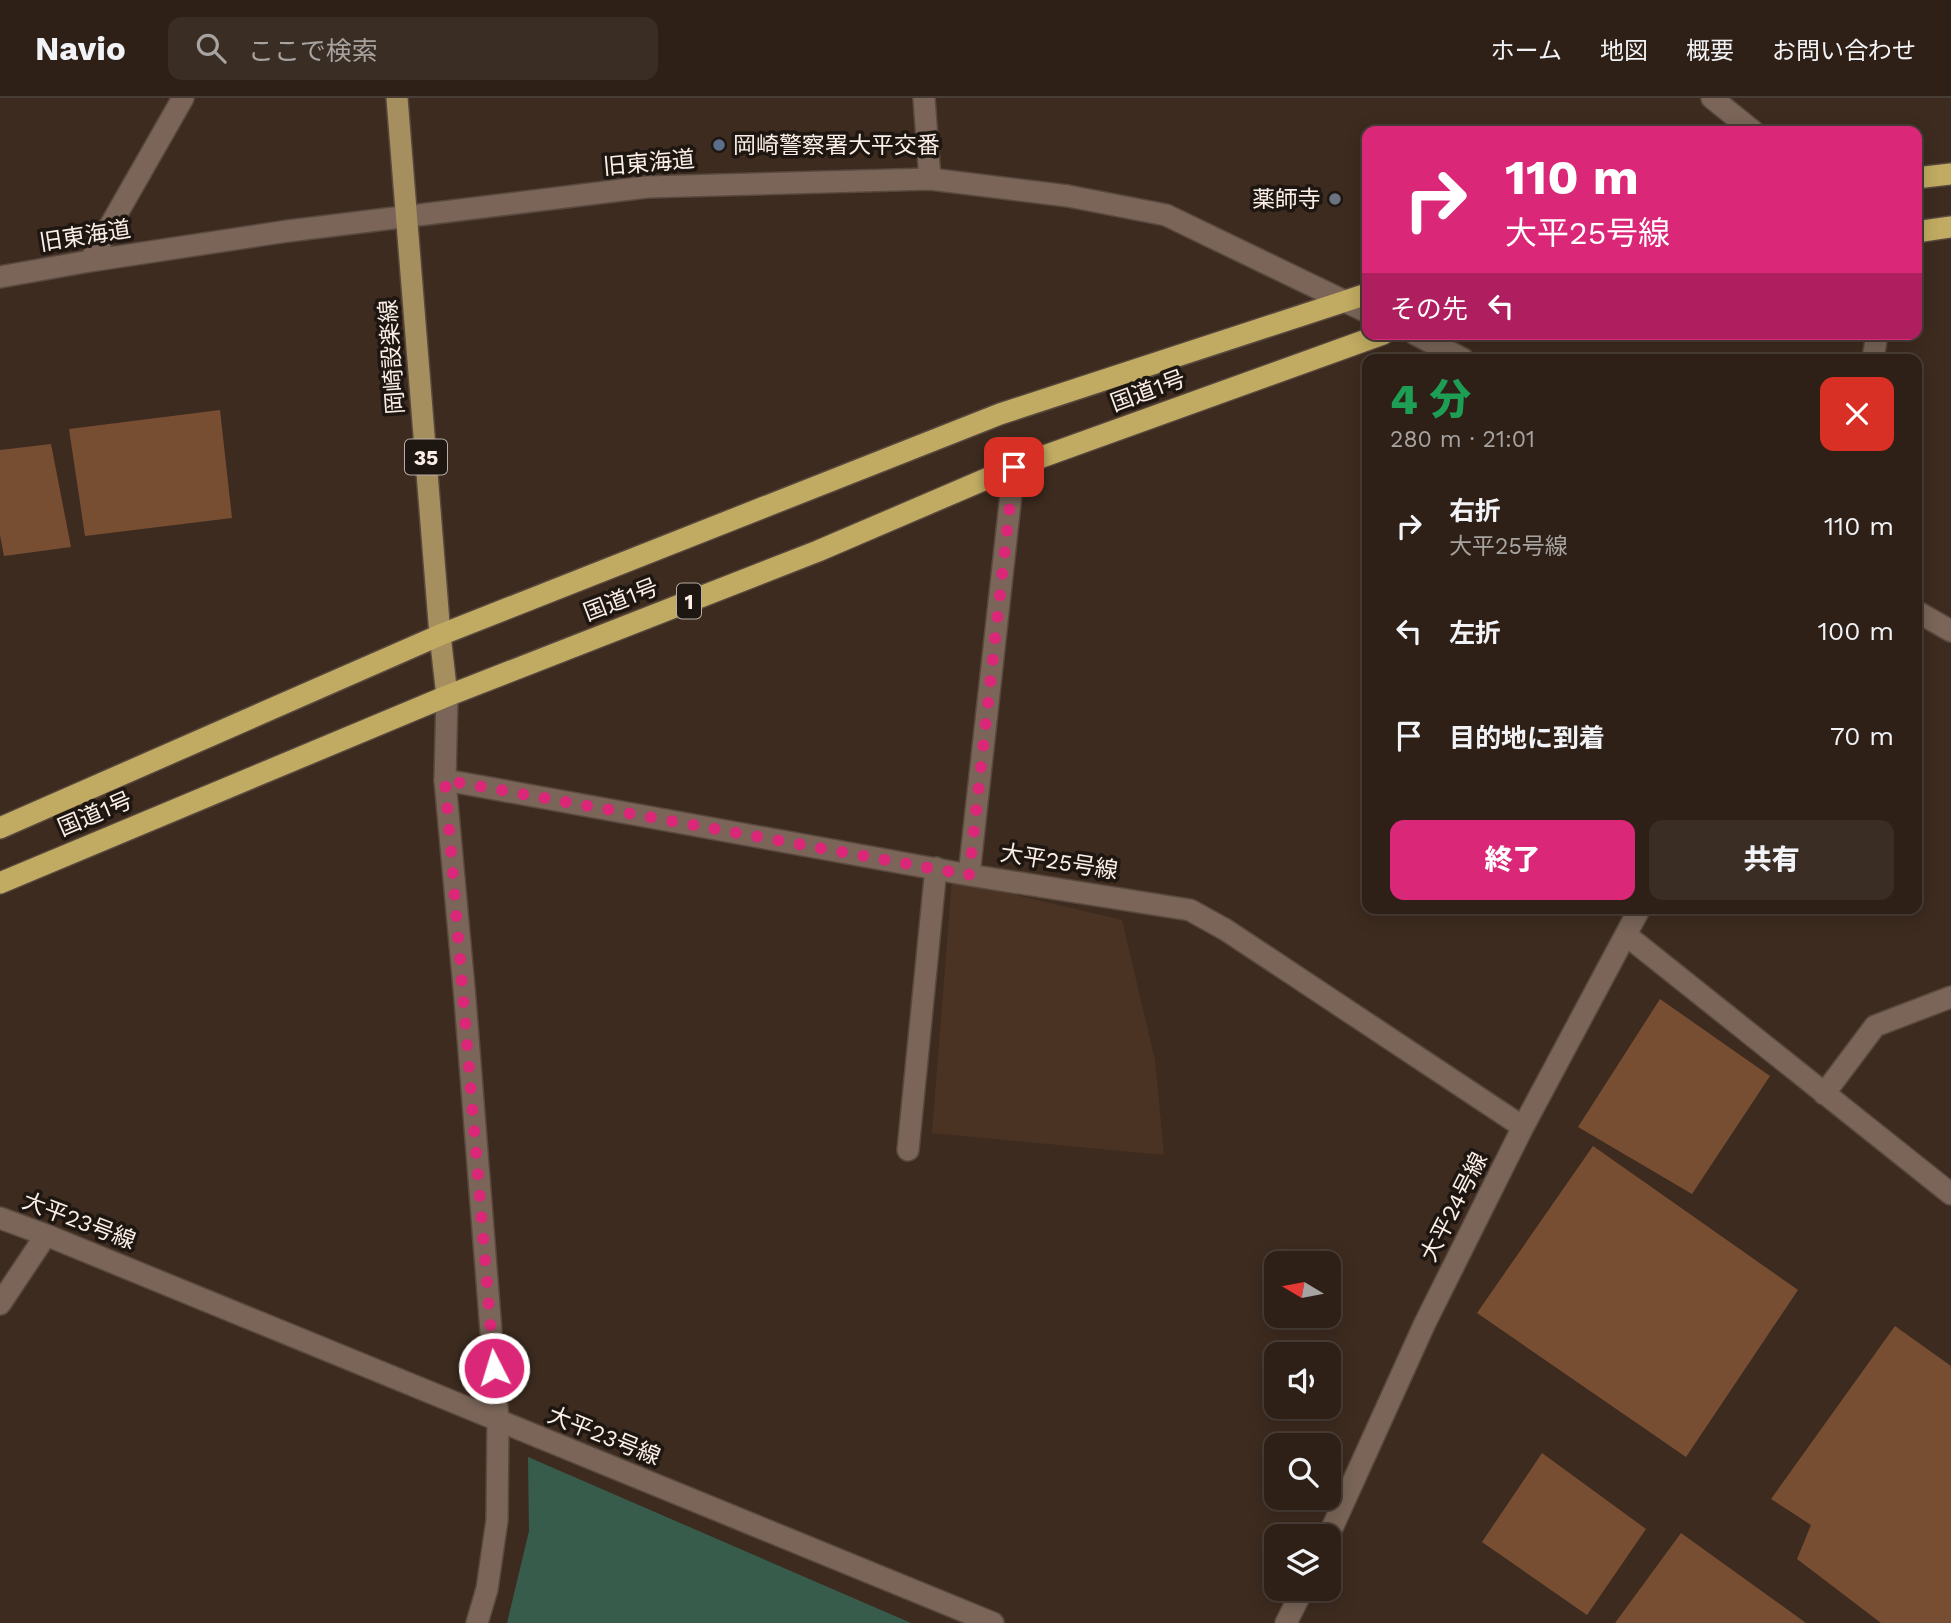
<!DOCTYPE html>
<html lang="ja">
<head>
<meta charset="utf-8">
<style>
  body { margin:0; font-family:"Work Sans","Noto Sans JP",sans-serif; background:#3a2d24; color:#f1f3f6; height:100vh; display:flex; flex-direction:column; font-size:26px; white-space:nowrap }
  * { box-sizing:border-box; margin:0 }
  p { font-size:23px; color:#a7a3a1 }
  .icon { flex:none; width:38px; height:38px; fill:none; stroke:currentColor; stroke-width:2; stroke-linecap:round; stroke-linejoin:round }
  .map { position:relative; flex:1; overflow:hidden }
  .side { position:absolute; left:1362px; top:256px; width:560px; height:560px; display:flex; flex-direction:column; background:#2e2017; border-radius:14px; box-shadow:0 4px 18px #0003,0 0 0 2px #493e36 }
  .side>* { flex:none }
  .guide { position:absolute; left:1362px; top:28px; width:560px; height:214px; border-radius:14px; box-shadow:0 4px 18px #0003,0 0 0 2px #493e36; background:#db2777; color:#fff; overflow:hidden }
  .needle { width:46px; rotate:280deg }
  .fabs { position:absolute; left:1264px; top:1153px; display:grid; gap:14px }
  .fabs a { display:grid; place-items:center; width:77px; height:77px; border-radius:14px; background:#2e2017; box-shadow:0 4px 18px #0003,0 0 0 2px #493e36; font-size:35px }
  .pin { position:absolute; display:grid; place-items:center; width:60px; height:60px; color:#fff; margin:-30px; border-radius:14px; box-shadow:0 4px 10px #0006 }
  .me { position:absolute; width:77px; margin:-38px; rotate:355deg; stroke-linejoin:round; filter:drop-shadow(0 0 5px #0008) }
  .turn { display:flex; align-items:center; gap:24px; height:147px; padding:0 28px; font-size:32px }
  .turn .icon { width:91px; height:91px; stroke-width:2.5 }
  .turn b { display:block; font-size:49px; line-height:60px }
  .then { display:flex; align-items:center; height:66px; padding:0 28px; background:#0003; gap:14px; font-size:26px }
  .round { display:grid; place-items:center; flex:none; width:74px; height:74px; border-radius:14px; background:#3a2d24 }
  .headline { display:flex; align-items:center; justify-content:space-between; height:119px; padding:0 28px }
  h1 { font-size:42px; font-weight:800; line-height:52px; color:#1e9e55 }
  .button { display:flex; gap:14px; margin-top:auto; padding:14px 28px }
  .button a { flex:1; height:80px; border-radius:14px; background:#db2777; color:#fff; font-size:28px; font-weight:800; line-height:80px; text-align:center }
  .button a+a { background:#3a2d24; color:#f1f3f6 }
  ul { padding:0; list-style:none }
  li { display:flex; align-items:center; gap:21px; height:105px; padding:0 28px }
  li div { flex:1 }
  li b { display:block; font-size:26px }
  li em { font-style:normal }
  header { display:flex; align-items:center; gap:42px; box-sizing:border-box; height:98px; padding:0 35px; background:#2e2017; border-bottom:2px solid #493e36 }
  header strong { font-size:33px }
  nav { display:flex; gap:38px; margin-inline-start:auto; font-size:24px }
  .search { width:490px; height:63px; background:#3a2d24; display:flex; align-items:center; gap:18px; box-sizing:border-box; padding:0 24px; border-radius:14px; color:#a7a3a1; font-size:26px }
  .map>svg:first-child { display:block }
  .built { fill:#4b3323 }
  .green { fill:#375c4b }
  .building { fill:#784e33 }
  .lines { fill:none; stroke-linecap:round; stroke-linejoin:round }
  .street-casing { stroke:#58483e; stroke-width:24 }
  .secondary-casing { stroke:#58483e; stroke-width:24 }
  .primary-casing { stroke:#58483e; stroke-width:24 }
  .highway-casing { stroke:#58483e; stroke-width:24 }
  .street { stroke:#7a6558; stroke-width:21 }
  .secondary { stroke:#7a6558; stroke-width:21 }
  .primary { stroke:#a58f5e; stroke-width:21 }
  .highway { stroke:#c1ab62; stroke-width:21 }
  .route { stroke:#db2777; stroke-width:12; stroke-dasharray:0 21.6 }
  .service-dot { fill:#5c6f8a; stroke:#1e1610; stroke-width:2.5 }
  .worship-dot { fill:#6b7280; stroke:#1e1610; stroke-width:2.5 }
  .labels { text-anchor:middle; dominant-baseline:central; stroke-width:7; stroke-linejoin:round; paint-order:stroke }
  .shield { fill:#1e1610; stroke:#b9ada6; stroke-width:2 }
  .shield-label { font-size:21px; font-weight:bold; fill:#fbeee7 }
  .poi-label { font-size:23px; fill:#fbeee7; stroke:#1e1610; text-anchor:start }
  .street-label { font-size:23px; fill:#fbeee7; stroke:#1e1610 }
</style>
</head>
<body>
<header>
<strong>Navio</strong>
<div class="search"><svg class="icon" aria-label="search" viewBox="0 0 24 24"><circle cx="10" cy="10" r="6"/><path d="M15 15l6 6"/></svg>ここで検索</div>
<nav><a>ホーム</a><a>地図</a><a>概要</a><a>お問い合わせ</a></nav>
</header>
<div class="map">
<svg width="1951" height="1525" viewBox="0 0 1951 1525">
  <rect width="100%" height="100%" fill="#3d2b1f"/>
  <path class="built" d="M952,782L1122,822L1155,962L1164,1057L932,1035Z"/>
  <path class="green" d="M528,1359L911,1525H507L529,1433Z"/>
  <path class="building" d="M220,312L232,420L85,438L69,331Z
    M51,346L71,449L4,458L0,437V352Z
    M1660,901L1770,978L1692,1096L1578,1029Z
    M1593,1048L1798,1192L1686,1359L1477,1215Z
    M1895,1228L1951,1268V1525H1881L1797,1461L1811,1427L1771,1401Z
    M1542,1355L1646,1431L1587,1517L1482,1444Z
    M1681,1435L1806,1525H1615Z"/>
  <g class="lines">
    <defs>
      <path id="street" d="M924,0L930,81
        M1712,0L1753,33
        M1415,236L1463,261
        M1873,261L1877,236
        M1916,513L1951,533
        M445,682L969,777L1190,812L1226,832L1523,1029
        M969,777L1014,369
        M1626,837L1951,1096
        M1824,996L1875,928L1951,899
        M908,1052L936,770
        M0,1120L46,1137L993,1525
        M0,1206L46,1137
        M1328,1439L1425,1225L1523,1029L1640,810
        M1286,1525L1303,1491"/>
      <path id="secondary" d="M90,163L183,0
        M0,179L90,163L288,133L647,89L930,81L1068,98L1166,117L1367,214
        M447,598L445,682L465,901L498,1323L497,1422L487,1491L477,1525"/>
      <path id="primary" d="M397,0L440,537L447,598"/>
      <path id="highway" d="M1916,80L1951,76
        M1916,134L1951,129
        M0,730L440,537L1000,316L1367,196
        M0,785L447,598L818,453L1014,369L1383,236"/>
    </defs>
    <use href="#street" class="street-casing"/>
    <use href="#secondary" class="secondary-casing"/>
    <use href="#primary" class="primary-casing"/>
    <use href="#highway" class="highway-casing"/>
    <use href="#street" class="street"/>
    <use href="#secondary" class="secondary"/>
    <use href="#primary" class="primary"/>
    <use href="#highway" class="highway"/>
  </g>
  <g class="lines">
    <path class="route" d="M494,1270L445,682L969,777L1014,369"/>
  </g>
  <circle class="service-dot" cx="719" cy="47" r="7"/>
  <circle class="worship-dot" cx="1335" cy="101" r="7"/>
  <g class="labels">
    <g class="shield">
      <rect x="405" y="341.5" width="42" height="35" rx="5"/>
      <rect x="677" y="485.5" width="24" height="35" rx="5"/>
    </g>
    <g class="shield-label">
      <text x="426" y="359">35</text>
      <text x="689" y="503">1</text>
    </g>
    <g class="poi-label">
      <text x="733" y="47">岡崎警察署大平交番</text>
      <text x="1321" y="101" text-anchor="end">薬師寺</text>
    </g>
    <g class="street-label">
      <text transform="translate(649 65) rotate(-5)">旧東海道</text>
      <text transform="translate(85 138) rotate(-9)">旧東海道</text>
      <text transform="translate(392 259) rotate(-94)">岡崎設楽線</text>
      <text transform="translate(1148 293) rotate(-20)">国道1号</text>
      <text transform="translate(621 502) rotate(-21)">国道1号</text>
      <text transform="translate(95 716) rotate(-23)">国道1号</text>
      <text transform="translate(1059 764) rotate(9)">大平25号線</text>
      <text transform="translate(1454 1109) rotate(-63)">大平24号線</text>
      <text transform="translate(79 1123) rotate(21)">大平23号線</text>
      <text transform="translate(604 1338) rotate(22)">大平23号線</text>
    </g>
  </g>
</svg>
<div class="fabs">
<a><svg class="needle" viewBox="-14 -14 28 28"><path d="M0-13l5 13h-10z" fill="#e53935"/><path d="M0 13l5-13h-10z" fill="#a7a3a1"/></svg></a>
<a><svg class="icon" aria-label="sound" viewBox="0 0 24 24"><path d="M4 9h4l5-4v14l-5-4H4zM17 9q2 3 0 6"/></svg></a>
<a><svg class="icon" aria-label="search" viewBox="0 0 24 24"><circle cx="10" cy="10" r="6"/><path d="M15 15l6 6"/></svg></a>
<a><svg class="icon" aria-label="layers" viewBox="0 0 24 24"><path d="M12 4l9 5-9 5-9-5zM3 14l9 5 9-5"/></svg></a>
</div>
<div class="pin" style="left:1014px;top:369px;background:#d93025"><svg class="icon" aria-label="arrive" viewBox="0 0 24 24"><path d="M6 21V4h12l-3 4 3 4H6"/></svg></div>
<svg class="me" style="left:494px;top:1270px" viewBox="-20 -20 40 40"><circle r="17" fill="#db2777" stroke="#fff" stroke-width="3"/><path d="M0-11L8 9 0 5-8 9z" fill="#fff"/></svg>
<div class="guide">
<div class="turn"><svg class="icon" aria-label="right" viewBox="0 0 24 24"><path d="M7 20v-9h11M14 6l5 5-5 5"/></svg><div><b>110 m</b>大平25号線</div></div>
<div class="then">その先<svg class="icon" aria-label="left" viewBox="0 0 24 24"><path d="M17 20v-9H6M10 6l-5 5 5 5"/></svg></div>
</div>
<section class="side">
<div class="headline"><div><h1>4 分</h1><p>280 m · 21:01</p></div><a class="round" style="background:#d93025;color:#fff"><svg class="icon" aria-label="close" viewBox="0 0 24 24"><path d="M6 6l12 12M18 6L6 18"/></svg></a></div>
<ul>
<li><svg class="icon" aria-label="right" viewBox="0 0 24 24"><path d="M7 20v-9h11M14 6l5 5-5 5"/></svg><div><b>右折</b><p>大平25号線</p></div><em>110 m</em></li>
<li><svg class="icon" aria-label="left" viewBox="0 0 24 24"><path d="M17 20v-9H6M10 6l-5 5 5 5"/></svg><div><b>左折</b></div><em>100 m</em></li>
<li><svg class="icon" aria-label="arrive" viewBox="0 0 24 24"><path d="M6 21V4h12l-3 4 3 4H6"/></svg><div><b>目的地に到着</b></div><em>70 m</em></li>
</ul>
<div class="button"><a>終了</a><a>共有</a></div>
</section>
</div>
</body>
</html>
